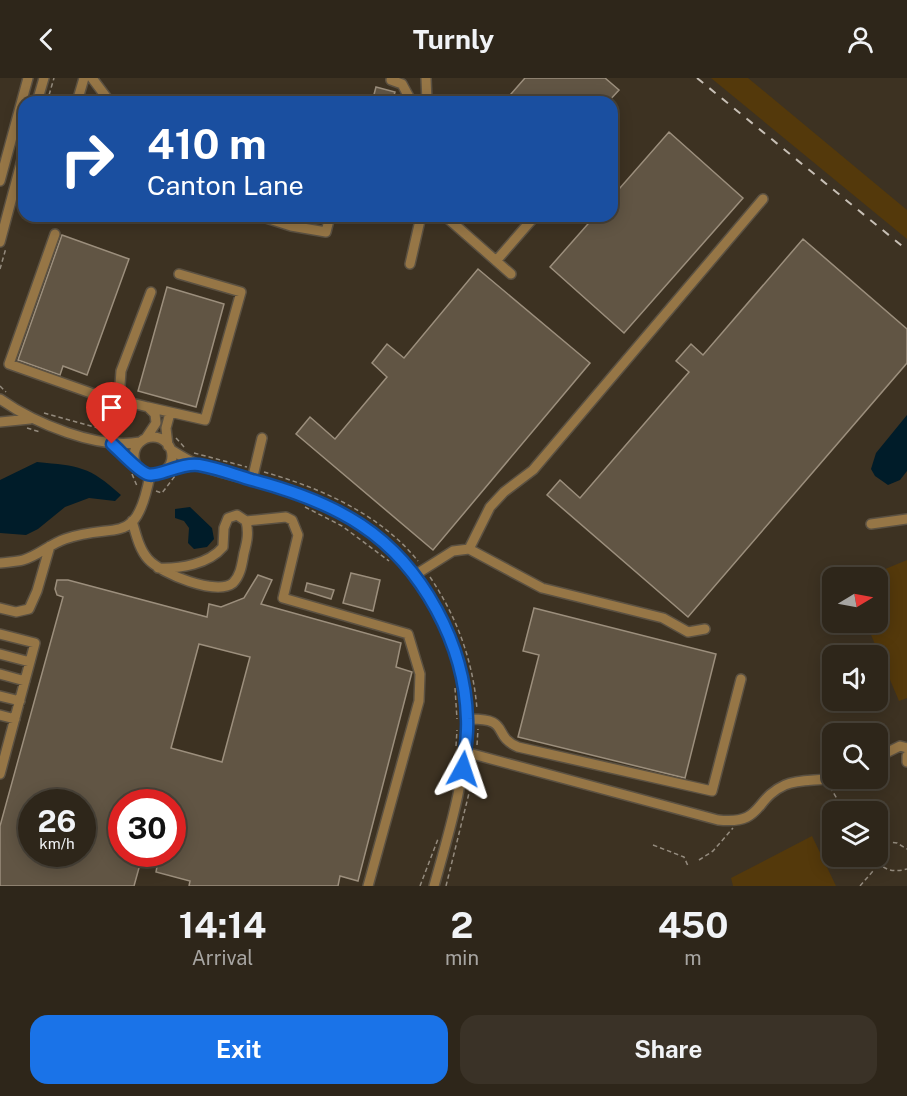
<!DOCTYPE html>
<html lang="en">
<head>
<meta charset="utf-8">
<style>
  body { margin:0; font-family:"Public Sans",sans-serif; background:#3a3227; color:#f1f3f6; height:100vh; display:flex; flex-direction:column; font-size:22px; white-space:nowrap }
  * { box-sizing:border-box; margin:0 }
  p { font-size:20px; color:#a7a5a2 }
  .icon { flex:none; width:33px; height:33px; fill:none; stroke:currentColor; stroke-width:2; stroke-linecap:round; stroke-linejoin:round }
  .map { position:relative; height:808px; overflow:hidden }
  .details { display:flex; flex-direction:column; background:#2e261a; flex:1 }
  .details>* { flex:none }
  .hud { position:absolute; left:18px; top:18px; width:600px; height:126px; border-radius:18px; box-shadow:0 3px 15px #0003,0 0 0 2px #494339; background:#1a4fa0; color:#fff; overflow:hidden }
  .needle { width:39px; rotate:80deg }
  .controls { position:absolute; left:822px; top:489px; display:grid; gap:12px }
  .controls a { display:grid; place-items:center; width:66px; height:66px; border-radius:12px; background:#2e261a; box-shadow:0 3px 15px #0003,0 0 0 2px #494339; font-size:30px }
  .speed { position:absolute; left:18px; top:711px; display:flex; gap:12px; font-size:30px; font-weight:700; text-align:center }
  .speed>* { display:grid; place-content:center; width:78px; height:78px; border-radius:50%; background:#2e261a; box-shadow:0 3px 15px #0003,0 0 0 2px #494339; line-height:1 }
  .speed small { font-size:15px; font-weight:400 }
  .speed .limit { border:9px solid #d22; background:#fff; color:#111 }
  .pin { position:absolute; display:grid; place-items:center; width:51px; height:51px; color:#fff; margin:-62px -26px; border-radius:50% 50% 50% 0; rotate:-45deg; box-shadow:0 0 6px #0007 }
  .pin .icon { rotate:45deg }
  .me { position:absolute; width:66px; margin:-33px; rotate:5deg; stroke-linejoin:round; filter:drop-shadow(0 0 4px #0008) }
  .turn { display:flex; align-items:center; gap:21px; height:126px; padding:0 30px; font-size:27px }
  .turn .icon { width:78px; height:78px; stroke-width:2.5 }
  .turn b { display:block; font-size:42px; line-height:51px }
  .eta { display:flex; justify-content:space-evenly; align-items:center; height:102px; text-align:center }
  .eta b { font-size:36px; font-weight:700; line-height:42px }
  .primary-button { display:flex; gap:12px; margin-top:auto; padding:12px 30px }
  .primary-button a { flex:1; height:69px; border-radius:18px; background:#1a73e8; color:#fff; font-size:24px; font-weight:700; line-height:69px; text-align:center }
  .primary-button a+a { background:#3a3227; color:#f1f3f6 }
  header { display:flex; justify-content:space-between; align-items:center; height:78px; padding:0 30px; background:#2e261a; font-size:27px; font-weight:700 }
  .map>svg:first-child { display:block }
  .green { fill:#54390b }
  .water { fill:#001c29 }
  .building { fill:#615544; stroke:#9c8f7d; stroke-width:1.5; fill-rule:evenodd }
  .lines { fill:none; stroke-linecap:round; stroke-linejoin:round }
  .minor-casing { stroke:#5b5142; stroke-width:12 }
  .path { stroke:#948b7e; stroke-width:1.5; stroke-dasharray:4.5 3; stroke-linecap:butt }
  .minor { stroke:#967646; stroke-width:9 }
  .rail { stroke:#c7bfb5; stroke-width:2; stroke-dasharray:8 8; stroke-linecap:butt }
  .route-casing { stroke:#114b97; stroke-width:15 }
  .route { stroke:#1a73e8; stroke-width:10 }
</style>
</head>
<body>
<header><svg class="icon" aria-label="back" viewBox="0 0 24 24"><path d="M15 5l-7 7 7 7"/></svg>Turnly<svg class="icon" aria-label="person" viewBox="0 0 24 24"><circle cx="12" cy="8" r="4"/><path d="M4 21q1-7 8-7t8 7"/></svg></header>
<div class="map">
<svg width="907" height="808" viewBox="0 0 907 808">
  <rect width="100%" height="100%" fill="#3d3222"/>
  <path class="green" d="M711,0H748L907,132V161Z
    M907,482V620L899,623L866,545L878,544V500L866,499Z
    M812,758L836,808H733L731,800Z"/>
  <path class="water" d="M907,337V393L900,402L888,407L875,398L871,391L876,375Z
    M37,384C79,388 89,388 121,417L115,423L89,420L65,429L38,451L26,457L0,455V402Z
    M190,429L212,450L214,461L207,469L194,471L188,465L189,450L184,443L175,440V431Z"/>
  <path class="building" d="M525,0H605L619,12L608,24H504Z
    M376,9L395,14L392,24H372Z
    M669,54L743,120L624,255L550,189L595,138H612V119Z
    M62,157L129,181L87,297L63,288L60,297L18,282Z
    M803,161L907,251V285L688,539L547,417L560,402L580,420L689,294L676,283L691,266L703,277Z
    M478,191L590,285L433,472L296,356L310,339L335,361L387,299L372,285L387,266L404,280Z
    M167,209L224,226L196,329L138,313Z
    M351,495L380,502L373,533L343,525Z
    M258,497L272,502L261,526L401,565L396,589L412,594L358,803L340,798L338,808H189L190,803L156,794L158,783L142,779L134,808H0V748L63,519L57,517L55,511L57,502H68L207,539L209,526L221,529L244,520ZM199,566L250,579L222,684L171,670ZM32,724H82V776H32ZM122,724H172V776H122Z
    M307,505L334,512L331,521L305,513Z
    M534,530L716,576L685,700L518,659L539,577L523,573Z"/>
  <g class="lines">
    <defs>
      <path id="minor" d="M92,0L110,24
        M426,0L427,24
        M391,2L402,6L409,19L408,24
        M37,24L44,0
        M77,24L84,0
        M0,103L28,0
        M260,138L291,148L326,154L330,138
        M445,138L511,196
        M55,156L9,286L91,315L148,329L155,336L156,345L146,360
        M0,164L24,74
        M496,183L535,138
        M410,186L421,138
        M0,321C34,345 98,372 140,364
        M119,321L121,293L151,214
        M148,329L205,342L241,214L179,196
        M0,344L30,341
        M134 378a19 19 0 1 1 38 0a19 19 0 1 1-38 0Z
        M112,366L136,388
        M168,368L166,350L170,335
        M171,372C180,377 189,383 199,387C235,401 276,405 312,421C338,433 364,446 385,466C432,509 468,578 467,643C466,700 449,754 434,808
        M167,391L198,387
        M252,402L262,360
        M132,443C136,456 139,471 148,481C161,496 217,518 233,505C241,497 242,485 244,475C247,464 249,455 246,443L237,437L228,440L224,450L223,469C209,486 180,491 158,490
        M246,443L286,439L292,442L298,457L283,520L408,556L420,596L419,623L368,808
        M871,446L907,441
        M469,471L490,429L504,414L533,392L763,121
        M0,485C7,484 16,484 23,482C38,478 50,466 65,461C118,443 136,471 150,397
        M415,497L453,473L469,471L542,510L663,540L688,554L705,551
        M0,530L16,534L29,531L37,513L50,468
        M0,556L35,565L0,696
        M0,576L30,584
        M0,596L25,603
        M0,618L20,623
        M0,637L15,641
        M467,641C513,640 490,657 518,669L712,713L741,601
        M465,674L718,742C764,747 753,721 785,707C799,701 818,703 832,700
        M907,678V684
        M878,679L900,668L907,670"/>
    </defs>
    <use href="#minor" class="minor-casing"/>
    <path class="path" d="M47,24L54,0
      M0,191L6,170
      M0,308L6,314
      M44,335L120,356
      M27,350L40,354
      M176,360L185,370
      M194,375L247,389
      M264,394C321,410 380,436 418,483
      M132,396L137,408
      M156,413L162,415L175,398
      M305,429L342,448L389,483
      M430,499C457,539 473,583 477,631
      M455,610L457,641
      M477,667L478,651
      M456,668L457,652
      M830,709L845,734
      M878,763L897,765L907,771
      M653,767L684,779L688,788
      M873,778C882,792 892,795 907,791
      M699,782L713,773L733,750
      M420,808L438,761
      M446,808L476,687
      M860,808L873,793L876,785"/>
    <use href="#minor" class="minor"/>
    <path class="rail" d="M697,0L907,172"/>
  </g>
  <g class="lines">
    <defs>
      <path id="route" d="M112,366C120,373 138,393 147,396C158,400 181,384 199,387C217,390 235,397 252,402C290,412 328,425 361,447C423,488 465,567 467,641C468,657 465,674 463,691"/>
    </defs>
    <use href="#route" class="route-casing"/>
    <use href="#route" class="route"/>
  </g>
</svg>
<div class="controls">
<a><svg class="needle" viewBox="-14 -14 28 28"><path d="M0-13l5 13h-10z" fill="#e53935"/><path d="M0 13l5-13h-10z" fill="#a7a5a2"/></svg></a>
<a><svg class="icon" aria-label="sound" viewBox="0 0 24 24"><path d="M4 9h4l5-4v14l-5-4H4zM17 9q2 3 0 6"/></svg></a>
<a><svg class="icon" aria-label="search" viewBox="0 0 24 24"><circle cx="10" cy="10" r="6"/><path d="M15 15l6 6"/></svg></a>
<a><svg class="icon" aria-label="layers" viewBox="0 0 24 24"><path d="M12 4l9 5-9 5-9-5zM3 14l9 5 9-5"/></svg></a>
</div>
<div class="speed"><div>26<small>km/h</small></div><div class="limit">30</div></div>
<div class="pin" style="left:112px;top:366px;background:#d93025"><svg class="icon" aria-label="arrive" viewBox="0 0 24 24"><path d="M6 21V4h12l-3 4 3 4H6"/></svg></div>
<svg class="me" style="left:463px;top:691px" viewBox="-20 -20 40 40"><path d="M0-17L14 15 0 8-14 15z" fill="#1a73e8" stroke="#fff" stroke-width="4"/></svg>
<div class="hud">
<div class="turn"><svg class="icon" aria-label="right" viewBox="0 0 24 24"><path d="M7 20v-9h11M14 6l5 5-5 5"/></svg><div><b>410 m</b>Canton Lane</div></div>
</div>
</div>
<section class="details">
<div class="eta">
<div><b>14:14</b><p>Arrival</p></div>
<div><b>2</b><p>min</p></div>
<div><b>450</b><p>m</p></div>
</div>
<div class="primary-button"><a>Exit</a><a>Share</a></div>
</section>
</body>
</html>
